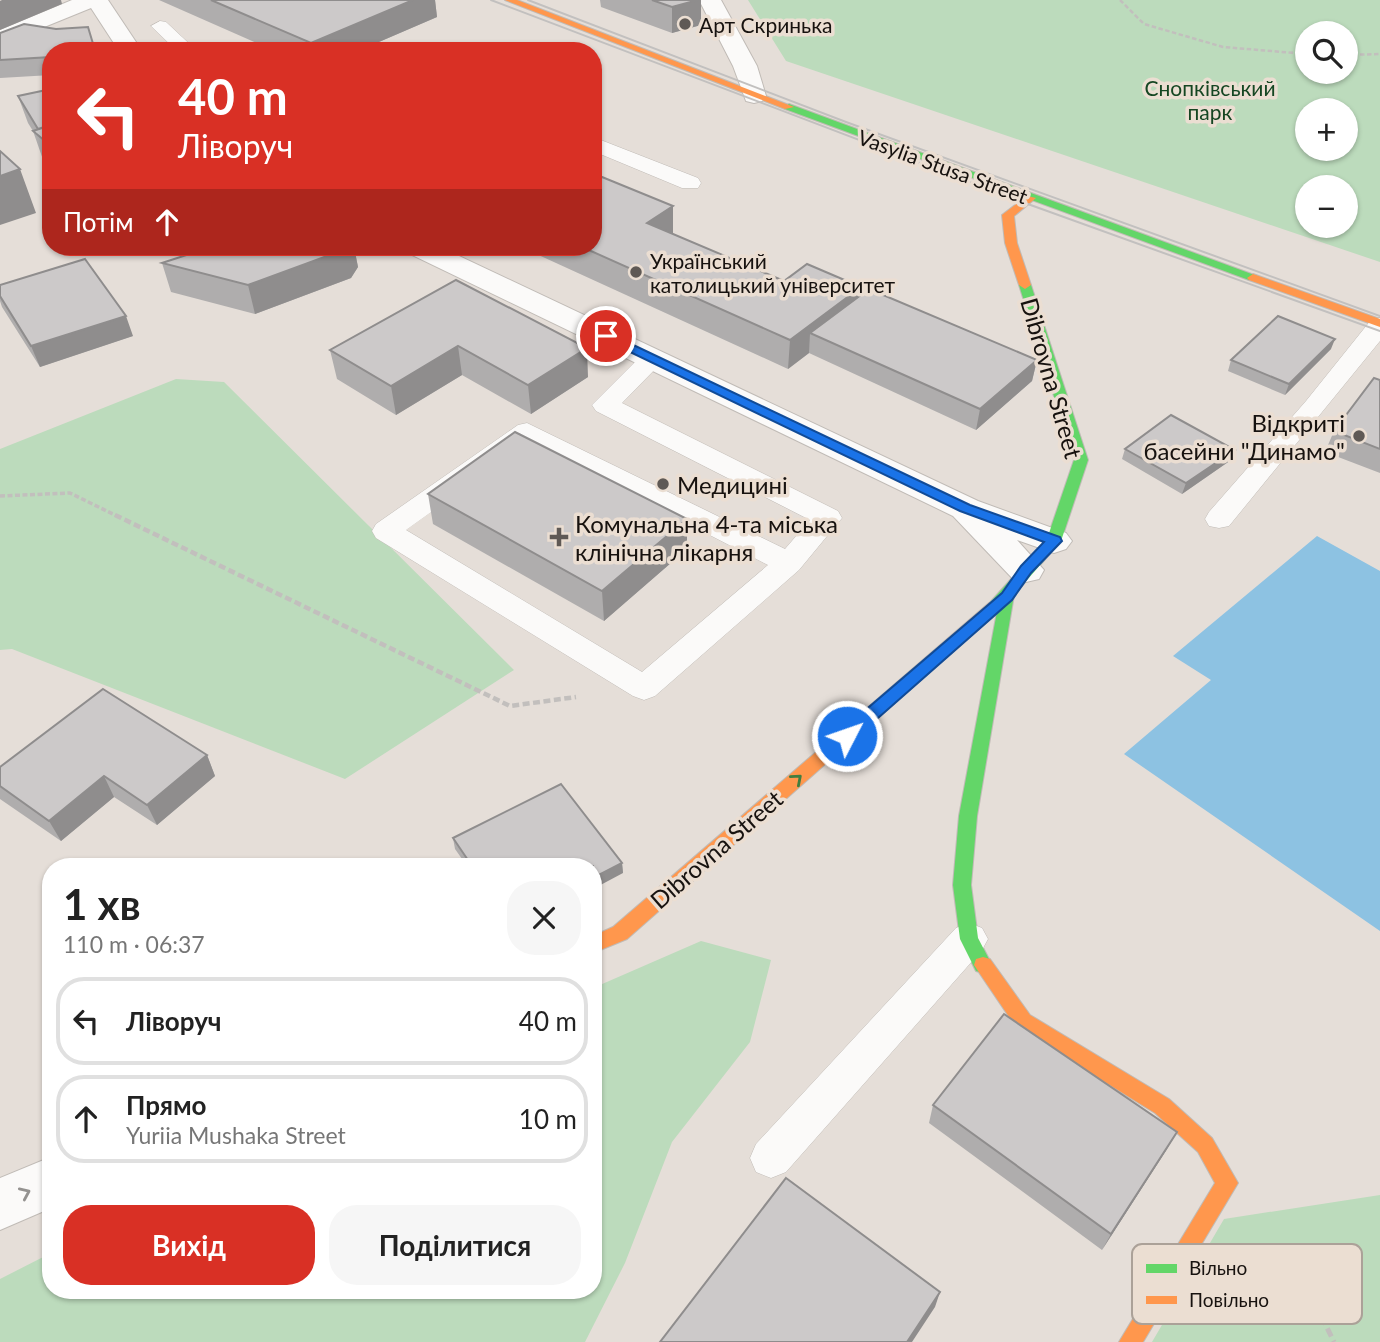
<!DOCTYPE html>
<html lang="uk">
<head>
<meta charset="utf-8">
<style>
  body { margin:0; font-family:Lato,sans-serif; background:#f6f6f6; color:#222; height:100vh; display:flex; flex-direction:column; font-size:26px; white-space:nowrap }
  * { box-sizing:border-box; margin:0 }
  p { font-size:23px; color:#767676 }
  .icon { flex:none; width:38px; height:38px; fill:none; stroke:currentColor; stroke-width:2; stroke-linecap:round; stroke-linejoin:round }
  .map { position:relative; flex:1; overflow:hidden }
  .panel { position:absolute; left:42px; top:858px; width:560px; height:441px; display:flex; flex-direction:column; background:#fff; border-radius:28px; box-shadow:0 2px 5px #0004 }
  .panel>* { flex:none }
  .banner { position:absolute; left:42px; top:42px; width:560px; height:214px; border-radius:28px; box-shadow:0 2px 5px #0004; background:#d93025; color:#fff; overflow:hidden }
  .buttons { position:absolute; left:1295px; top:21px; display:grid; gap:14px }
  .buttons a { display:grid; place-items:center; width:63px; height:63px; border-radius:50%; background:#fff; box-shadow:0 2px 5px #0004; font-size:35px }
  .pin { position:absolute; display:grid; place-items:center; width:60px; height:60px; color:#fff; margin:-30px; border:4px solid #fff; border-radius:50%; box-shadow:0 2px 7px #0007 }
  .me { position:absolute; width:77px; margin:-38px; rotate:49deg; stroke-linejoin:round; filter:drop-shadow(0 0 5px #0008) }
  .turn { display:flex; align-items:center; gap:24px; height:147px; padding:0 21px; font-size:32px }
  .turn .icon { width:91px; height:91px; stroke-width:2.5 }
  .turn b { display:block; font-size:49px; line-height:60px }
  .then { display:flex; align-items:center; height:66px; padding:0 21px; background:#0003; gap:14px; font-size:26px }
  .round { display:grid; place-items:center; flex:none; width:74px; height:74px; border-radius:28px; background:#f6f6f6 }
  .head { display:flex; align-items:center; justify-content:space-between; height:119px; padding:0 21px }
  h1 { font-size:42px; font-weight:700; line-height:52px }
  .button { display:flex; gap:14px; margin-top:auto; padding:14px 21px }
  .button a { flex:1; height:80px; border-radius:28px; background:#d93025; color:#fff; font-size:28px; font-weight:700; line-height:80px; text-align:center }
  .button a+a { background:#f6f6f6; color:#222 }
  ul { padding:0; list-style:none }
  li { display:flex; align-items:center; gap:21px; height:88px; margin:0 14px 10px; padding:0 7px; border:4px solid #e0e0e0; border-radius:28px }
  li div { flex:1 }
  li b { display:block; font-size:26px }
  li em { font-style:normal }
  .map>svg:first-child { display:block }
  .green { fill:#bcdbbc; fill-rule:evenodd }
  .water { fill:#8dc2e2 }
  .lines { fill:none; stroke-linecap:round; stroke-linejoin:round }
  .lane-casing { stroke:#c0bbb6; stroke-width:1 }
  .street-casing { stroke:#c0bbb6; stroke-width:2 }
  .fast-casing { stroke:#c0bbb6; stroke-width:2 }
  .slow-casing { stroke:#c0bbb6; stroke-width:2 }
  .path-far3 { stroke:#c2bfbd; stroke-width:2.5; stroke-dasharray:4.5 2.5; stroke-linecap:butt }
  .path-far2 { stroke:#c2bfbd; stroke-width:3.5; stroke-dasharray:5 2.5; stroke-linecap:butt }
  .path-far1 { stroke:#c2bfbd; stroke-width:4.5; stroke-dasharray:7 3.5; stroke-linecap:butt }
  .path { stroke:#c2bfbd; stroke-width:5; stroke-dasharray:9 4.5; stroke-linecap:butt }
  .lane { fill:#fbfaf9; fill-rule:evenodd }
  .street { fill:#fbfaf9; fill-rule:evenodd }
  .fast { fill:#63d668; fill-rule:evenodd }
  .slow { fill:#ff974d; fill-rule:evenodd }
  .tram { stroke:#c2c0bf; stroke-width:2 }
  .wall { fill:#afadad }
  .shaded-wall { fill:#8f8d8d }
  .building { fill:#ccc9c9; stroke:#8f8d8d; stroke-width:2 }
  .oneway { stroke:#417e40 }
  .oneway2 { stroke:#949290 }
  .route { fill:#1a73e8; stroke:#114b97; stroke-width:2 }
  .poi-dot { fill:#5f5955; stroke:#ebded2; stroke-width:2.5 }
  .labels { text-anchor:middle; dominant-baseline:central; stroke-width:7; stroke-linejoin:round; paint-order:stroke }
  .far-poi-label { font-size:21px; fill:#17120f; stroke:#ebded2; text-anchor:start }
  .far-park-label { font-size:21px; fill:#154622; stroke:#ebded2 }
  .far-street-label { font-size:21px; fill:#17120f; stroke:#ebded2 }
  .street-label { font-size:24px; fill:#17120f; stroke:#ebded2 }
  .poi-label { font-size:24px; fill:#17120f; stroke:#ebded2; text-anchor:start }
  .key { fill:#ebded2; stroke:#aba198; stroke-width:2 }
  .key-label { font-size:19px; fill:#17120f }
</style>
</head>
<body>
<div class="map">
<svg width="1380" height="1342" viewBox="0 0 1380 1342">
  <rect width="100%" height="100%" fill="#e5ded8"/>
  <path class="green" d="M748,0H1380V262L786,61ZM1346,33V72H1307V33ZM1307,110H1346V149H1307ZM1307,187H1346V226H1307Z
    M176,379L224,382L514,670L345,779L12,649L0,650V449Z
    M701,941L771,960L750,1042L672,1142L625,1263L585,1342H0V1279L51,1253V1290H593V988Z
    M1380,1195V1342H1152L1224,1219Z"/>
  <path class="water" d="M1317,536L1380,571V931L1124,754L1211,680L1173,656Z"/>
  <g class="lines">
    <defs>
      <path id="lane" d="M160,21L166,22L197,51H177L151,26Z
        M593,137L698,178L701,183L698,188H682L593,151Z
        M1380,318V341L1229,526L1219,528L1209,526L1205,519L1209,512L1306,401L1371,320Z
        M653,350L662,353L666,358L622,403L838,511L842,518L799,570L655,696L644,700L633,696L376,538L372,531L376,524L518,425L527,423L785,549L810,520L596,411L592,405L644,353ZM529,442L768,565L642,672L406,530Z
        M969,923L982,928L988,939L982,950L786,1172L771,1178L756,1172L750,1158L756,1144L956,928Z"/>
      <path id="street" d="M72,0H108L142,51H119L91,8L0,45V30Z
        M699,0H721L757,66L766,96L762,101L754,103L746,101L733,66Z
        M404,247H440L978,501L1066,533L1072,541L1066,549L1054,553L1017,540L1044,570L1039,579L1026,582L1013,579L953,516L408,253Z
        M51,1157V1208L0,1230V1178Z"/>
      <path id="fast" d="M789,104L1257,276L1259,278L1257,280H1249L785,109L784,107Z
        M1025,281L1031,285L1088,460L1061,541L1014,595L977,816L971,885L978,938L992,965L990,971L983,973L976,971L960,939L953,885L959,816L997,612L989,611L986,607L1047,539L1074,460L1019,285Z"/>
      <path id="slow" d="M505,0H517L794,107L785,109Z
        M1027,196L1036,198L1014,216L1017,243L1031,285L1025,289L1019,285L1005,243L1002,215Z
        M1253,274L1380,319V327L1249,280L1247,278Z
        M994,602L999,603L1002,607L999,611L627,939L593,953V936L613,927L989,603Z
        M983,957L990,959L1030,1015L1169,1099L1212,1138L1238,1183L1143,1342H1119L1215,1183L1198,1152L1155,1113L1016,1027L974,965L976,959Z"/>
    </defs>
    <use href="#lane" class="lane-casing"/>
    <use href="#street" class="street-casing"/>
    <use href="#fast" class="fast-casing"/>
    <use href="#slow" class="slow-casing"/>
    <path class="path-far3" d="M1120,0L1144,24L1223,47L1307,54
      M1346,55L1380,54"/>
    <path class="path-far2" d="M0,496L70,493L119,517"/>
    <path class="path-far1" d="M115,515L510,706L576,697"/>
    <path class="path" d="M1286,1259L1313,1299L1334,1342"/>
    <use href="#lane" class="lane"/>
    <use href="#street" class="street"/>
    <use href="#fast" class="fast"/>
    <use href="#slow" class="slow"/>
    <path class="tram" d="M491,0L1025,203L1380,331
      M528,0L846,122L1380,316"/>
  </g>
  <path class="wall" d="M159,0H435L437,17L358,51H275Z
    M600,0H701V25L672,33L601,7Z
    M0,33L51,51V75L0,78Z
    M51,89V176L48,174L33,131L28,123L18,96Z
    M673,206V234L784,281L860,295L1037,360L1032,381L976,430L809,353L788,369L521,247H593Z
    M178,247H354L358,267L351,278L255,314L171,292L162,263L190,254L189,250L186,252Z
    M456,280L588,377L531,414L462,375L396,415L337,379L330,350Z
    M0,285L133,336L40,367L2,307L0,301Z
    M1331,349L1285,395L1228,371L1231,360Z
    M1380,380V473L1325,452L1334,431Z
    M1125,449L1231,460L1182,494L1122,459Z
    M428,494L687,549L604,621L433,524Z
    M207,755L215,776L157,825L114,797L61,841L0,799V767Z
    M453,838L622,863L623,873L593,866H467L455,849Z
    M933,1105L1167,1149L1102,1250L929,1123Z"/>
  <path class="shaded-wall" d="M2,0H61L62,4L0,30V1Z
    M413,0H435L437,17L358,51H313L311,43Z
    M698,0H701V25L672,33V7Z
    M20,169L36,213L0,225V176Z
    M673,206V235L647,223Z
    M347,247H354L358,267L351,278L255,314L248,285Z
    M861,287L858,316L810,333L809,353L788,369L790,340Z
    M126,316L133,336L40,367L31,346Z
    M1335,339L1331,349L1285,395L1289,384Z
    M458,346L462,375L396,415L391,386Z
    M587,348L588,377L531,414L528,385Z
    M1037,360L1032,381L976,430L980,409Z
    M1235,450L1231,460L1182,494L1186,483Z
    M687,519V549L604,621L602,591Z
    M207,755L215,776L157,825L147,805Z
    M104,776L114,797L61,841L49,821Z
    M622,863L623,873L593,889V878Z
    M1177,1132L1167,1149L1102,1250L1111,1234Z
    M940,1292L935,1307L912,1342H907Z"/>
  <path class="building" d="M211,0H413L311,43Z
    M652,0H698L672,7Z
    M24,24L56,29L88,27L94,47L96,51H51V57L0,60V33Z
    M51,89V125L38,129L18,96Z
    M51,125V146L33,131Z
    M0,151L20,169L0,176Z
    M602,177L673,206L647,223L784,281L807,264L861,287L790,340L582,247H593V182Z
    M211,247H347L346,249L248,285L162,263Z
    M85,259L126,316L31,346L0,296V285Z
    M456,280L587,348L528,385L458,346L391,386L330,350Z
    M869,289L1037,360L980,409L810,333Z
    M1278,316L1335,339L1289,384L1231,360Z
    M1374,378L1380,380V449L1334,431Z
    M1171,415L1235,450L1186,483L1125,449Z
    M515,432L687,519L602,591L428,494Z
    M103,689L207,755L147,805L104,776L49,821L0,786V767Z
    M561,784L622,863L593,878V866H472L453,838Z
    M1004,1014L1177,1132L1111,1234L933,1105Z
    M786,1178L940,1292L907,1342H660Z"/>
  <defs><path id="oneway-chevron" d="M-2-3.5L2.5 0L-2 3.5" fill="none" stroke-width="1.6" stroke-linecap="round" stroke-linejoin="round" transform="scale(1.75)"/></defs>
  <use class="oneway" href="#oneway-chevron" transform="translate(797 779) rotate(-41)"/>
  <use class="oneway2" href="#oneway-chevron" transform="translate(25 1193) rotate(-24)"/>
  <path class="route" d="M606,332L970,505L1060,537L1062,541L1031,573L1012,600L853,740H841L838,736L841,731L1002,593L1021,566L1044,542L960,511L601,338L600,336Z"/>
  <g class="poi-dot">
    <circle cx="685" cy="24" r="7"/>
    <circle cx="636" cy="272" r="7"/>
    <circle cx="1359" cy="436" r="7"/>
    <circle cx="663" cy="484" r="7"/>
    <path d="M555.5 526.5h7v7h7v7h-7v7h-7v-7h-7v-7h7z"/>
  </g>
  <g class="labels">
    <g class="far-poi-label">
      <text x="699" y="24">Арт Скринька</text>
      <text x="650" y="260">Український<tspan x="650" dy="24">католицький університет</tspan></text>
    </g>
    <g class="far-park-label">
      <text x="1210" y="87">Снопківський<tspan x="1210" dy="24">парк</tspan></text>
    </g>
    <g class="far-street-label">
      <text transform="translate(943 166) rotate(20)">Vasylia Stusa Street</text>
    </g>
    <g class="street-label">
      <text transform="translate(1052 378) rotate(74)">Dibrovna Street</text>
      <text transform="translate(716 849) rotate(-41)">Dibrovna Street</text>
    </g>
    <g class="poi-label">
      <text x="1345" y="422" text-anchor="end">Відкриті<tspan x="1345" dy="28">басейни "Динамо"</tspan></text>
      <text x="677" y="484">Медицині</text>
      <text x="575" y="523">Комунальна 4-та міська<tspan x="575" dy="28">клінічна лікарня</tspan></text>
    </g>
  </g>
  <rect x="1132" y="1244" width="230" height="80" rx="10" class="key"/>
  <rect x="1146" y="1264" width="31" height="9" fill="#63d668"/>
  <rect x="1146" y="1296" width="31" height="8" fill="#ff974d"/>
  <g class="key-label">
    <text x="1189" y="1275">Вільно</text>
    <text x="1189" y="1307">Повільно</text>
  </g>
</svg>
<div class="buttons">
<a><svg class="icon" aria-label="search" viewBox="0 0 24 24"><circle cx="10" cy="10" r="6"/><path d="M15 15l6 6"/></svg></a>
<a>+</a>
<a>−</a>
</div>
<div class="pin" style="left:606px;top:336px;background:#d93025"><svg class="icon" aria-label="arrive" viewBox="0 0 24 24"><path d="M6 21V4h12l-3 4 3 4H6"/></svg></div>
<svg class="me" style="left:847px;top:736px" viewBox="-20 -20 40 40"><circle r="17" fill="#1a73e8" stroke="#fff" stroke-width="3"/><path d="M0-11L8 9 0 5-8 9z" fill="#fff"/></svg>
<div class="banner">
<div class="turn"><svg class="icon" aria-label="left" viewBox="0 0 24 24"><path d="M17 20v-9H6M10 6l-5 5 5 5"/></svg><div><b>40 m</b>Ліворуч</div></div>
<div class="then">Потім<svg class="icon" aria-label="ahead" viewBox="0 0 24 24"><path d="M12 20V5M6 11l6-6 6 6"/></svg></div>
</div>
<section class="panel">
<div class="head"><div><h1>1 хв</h1><p>110 m · 06:37</p></div><a class="round"><svg class="icon" aria-label="close" viewBox="0 0 24 24"><path d="M6 6l12 12M18 6L6 18"/></svg></a></div>
<ul>
<li><svg class="icon" aria-label="left" viewBox="0 0 24 24"><path d="M17 20v-9H6M10 6l-5 5 5 5"/></svg><div><b>Ліворуч</b></div><em>40 m</em></li>
<li><svg class="icon" aria-label="ahead" viewBox="0 0 24 24"><path d="M12 20V5M6 11l6-6 6 6"/></svg><div><b>Прямо</b><p>Yuriia Mushaka Street</p></div><em>10 m</em></li>
</ul>
<div class="button"><a>Вихід</a><a>Поділитися</a></div>
</section>
</div>
</body>
</html>
